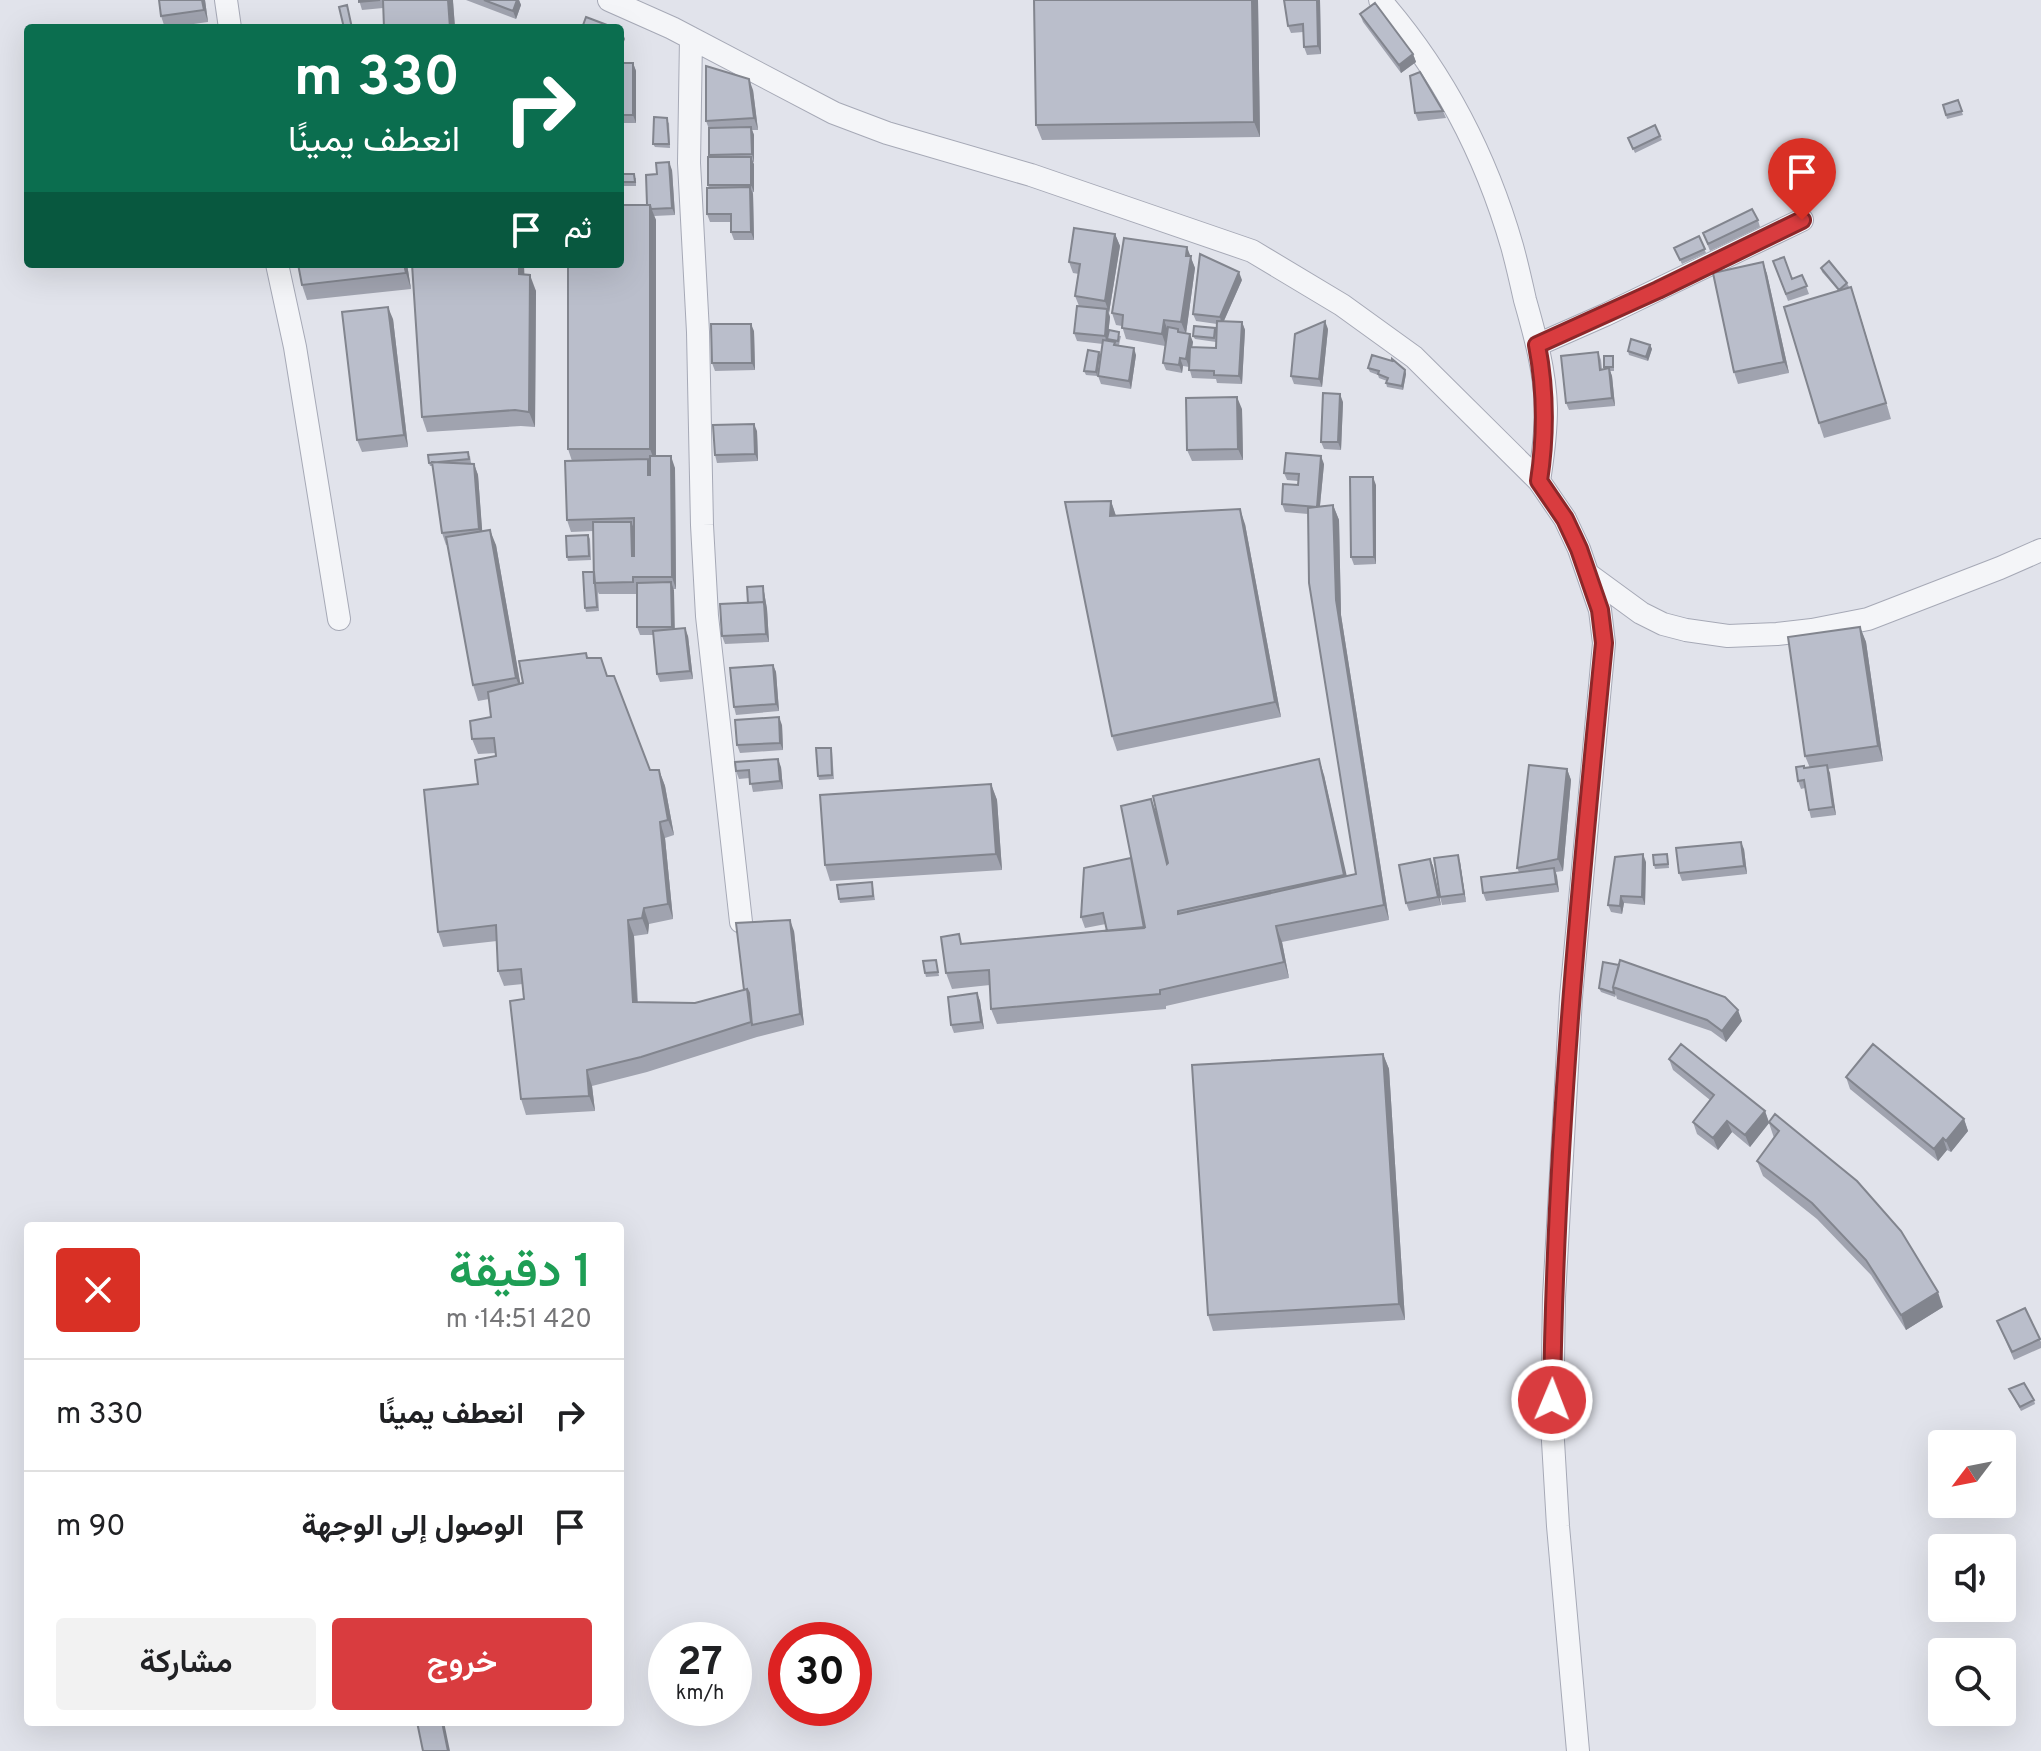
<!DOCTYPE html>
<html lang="ar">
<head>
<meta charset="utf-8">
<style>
  body { margin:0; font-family:Overpass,Vazirmatn,sans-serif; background:#f2f2f2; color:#202124; direction:rtl; height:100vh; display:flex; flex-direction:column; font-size:30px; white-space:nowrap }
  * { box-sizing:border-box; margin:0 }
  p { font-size:26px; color:#757577 }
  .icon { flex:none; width:44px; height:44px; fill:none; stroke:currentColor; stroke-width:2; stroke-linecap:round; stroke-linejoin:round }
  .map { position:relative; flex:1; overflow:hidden; direction:ltr }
  .details { position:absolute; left:24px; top:1222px; width:600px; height:504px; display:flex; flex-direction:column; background:#fff; border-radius:8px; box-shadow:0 8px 32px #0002; direction:rtl }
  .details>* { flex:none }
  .guide { position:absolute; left:24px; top:24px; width:600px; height:244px; border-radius:8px; box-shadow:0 8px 32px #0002; direction:rtl; background:#0b6e4f; color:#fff; overflow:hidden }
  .needle { width:52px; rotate:238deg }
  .controls { position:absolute; left:1928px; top:1430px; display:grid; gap:16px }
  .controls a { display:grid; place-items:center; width:88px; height:88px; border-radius:8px; background:#fff; box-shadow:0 8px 32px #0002; font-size:40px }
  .speed { position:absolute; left:648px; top:1622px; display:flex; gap:16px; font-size:40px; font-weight:700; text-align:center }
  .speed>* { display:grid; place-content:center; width:104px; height:104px; border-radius:50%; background:#fff; box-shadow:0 8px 32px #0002; line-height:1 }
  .speed small { font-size:20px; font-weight:400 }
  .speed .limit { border:12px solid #d22; background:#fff; color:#111 }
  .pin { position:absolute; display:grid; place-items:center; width:68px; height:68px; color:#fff; margin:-82px -34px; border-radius:50% 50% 50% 0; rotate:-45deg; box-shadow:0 0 8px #0007 }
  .pin .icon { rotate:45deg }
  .me { position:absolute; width:88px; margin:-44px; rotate:1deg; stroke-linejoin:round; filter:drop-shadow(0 0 6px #0008) }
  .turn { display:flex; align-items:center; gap:28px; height:168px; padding:0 32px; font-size:36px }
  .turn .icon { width:104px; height:104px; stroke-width:2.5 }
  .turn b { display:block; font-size:56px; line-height:68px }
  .then { display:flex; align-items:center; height:76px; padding:0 32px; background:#0003; gap:16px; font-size:30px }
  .round { display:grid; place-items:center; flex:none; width:84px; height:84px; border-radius:8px; background:#f2f2f2 }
  .head { display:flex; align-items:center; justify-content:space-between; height:136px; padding:0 32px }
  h1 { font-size:48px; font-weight:600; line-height:60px; color:#1e9e55 }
  .cta { display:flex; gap:16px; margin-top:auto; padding:16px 32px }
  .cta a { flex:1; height:92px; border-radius:8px; background:#d93c3f; color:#fff; font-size:32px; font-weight:600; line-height:92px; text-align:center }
  .cta a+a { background:#f2f2f2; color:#202124 }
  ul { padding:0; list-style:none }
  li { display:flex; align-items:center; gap:24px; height:112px; padding:0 32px; border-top:2px solid #e0e0e0 }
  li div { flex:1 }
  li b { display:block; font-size:30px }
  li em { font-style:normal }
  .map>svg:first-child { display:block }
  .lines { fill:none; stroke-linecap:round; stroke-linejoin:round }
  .street-casing { stroke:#a6a9b6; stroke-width:24 }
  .street { stroke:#f4f5f8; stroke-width:22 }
  .wall { fill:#a0a3af }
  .shaded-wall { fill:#82858e }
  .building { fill:#babecb; stroke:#82858e; stroke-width:2 }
  .route-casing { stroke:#8d2729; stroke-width:20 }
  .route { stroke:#d93c3f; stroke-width:14 }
</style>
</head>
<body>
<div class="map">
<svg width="2041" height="1751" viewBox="0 0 2041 1751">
  <rect width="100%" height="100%" fill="#e1e3eb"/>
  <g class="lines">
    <defs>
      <path id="street" d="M226,0L230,28
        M609,0L672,28L834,113L887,133L1031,175L1252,251L1342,305L1414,357L1539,481L1565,519L1579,549L1600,610L1604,643L1571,997L1554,1297L1552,1424L1558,1526L1578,1751
        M1380,0C1442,71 1486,156 1512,246C1517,264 1521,282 1525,300C1535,335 1545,371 1546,408C1546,432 1543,456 1539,481
        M691,38L689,163L698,332L702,525L707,616L741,922
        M277,264L295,347L339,619
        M1537,345L1605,315L1802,220
        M1589,575L1641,613L1663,624L1686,630L1728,636L1777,634L1812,630L1868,619L2000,568L2041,550"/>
    </defs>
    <use href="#street" class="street-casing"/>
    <use href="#street" class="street"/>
  </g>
  <path class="wall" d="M205,0L208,22L165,28L161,16Z
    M359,0H453L455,28H384L383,8L362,10Z
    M466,0H519L521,5L516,19Z
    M1258,0L1260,137L1042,140L1036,125Z
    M1320,0L1321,54L1307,55L1304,47L1303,32L1291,33L1288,26Z
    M1360,14L1413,54L1416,62L1401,73L1363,22Z
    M620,63H633L636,71V123H620Z
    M753,90L758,130H752L754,135V162H753L754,192H753L754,240H734L731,232V222H710L707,214L710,157L709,129L706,121Z
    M1958,100L1963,115L1947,119L1943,105Z
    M1443,111L1446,118L1418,121L1415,113Z
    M669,122L670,148L655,147L653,144Z
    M1655,125L1662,140L1635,153L1628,138Z
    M672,170L675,215L654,216L656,220V456L675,468L676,589H673L674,629L688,636L693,679L660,682L657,674L653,635H640L637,627V594H599L598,592L599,611L586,612L585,608L594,572L593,531L571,532L567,520L572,461L568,449L657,174Z
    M620,174L636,178V186H620Z
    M1758,220L1760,227L1710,251L1703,233Z
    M1115,234L1120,246L1109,313L1110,317L1108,335L1121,336L1119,345L1136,355L1131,389L1101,384L1098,376L1103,344L1077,341L1074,333L1079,306L1075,296L1079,274L1073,273L1069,262Z
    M1699,236L1706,253L1682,264L1674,248Z
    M1190,256L1195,268L1186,333L1193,342L1192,347L1216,348V342L1195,339L1193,336L1217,332V324L1196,321L1193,314L1242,280L1224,321L1242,322L1245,330L1242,384L1217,383L1216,379L1192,378L1189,367L1183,366L1182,373L1166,370L1163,363L1165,346L1126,339L1122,326L1116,325L1112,313Z
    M1773,261L1792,279L1802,275L1809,294L1788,301Z
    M1763,262L1767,274L1789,373L1738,384L1734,372Z
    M407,264L411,289L307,300L302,285Z
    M1821,268L1847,283L1849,287L1847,288L1856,302L1891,419L1824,438L1819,423L1838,290L1822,272Z
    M525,275L536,291L535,427L521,426L427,432L422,417Z
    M393,319L408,447L362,452L357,440Z
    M1328,329L1322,387L1294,384L1291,376Z
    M754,331L755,370L715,371L712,363Z
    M1650,345L1652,349L1648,361L1629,355L1628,351Z
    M1099,352L1100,356L1097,376L1086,375L1084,371Z
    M1598,352L1601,360L1602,369H1604V367L1613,356L1614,360V371H1610L1612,376L1615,406L1569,410L1566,403Z
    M1368,368L1405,370L1406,374L1403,390L1387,387L1386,383L1387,381L1379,378L1378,375L1370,372Z
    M1343,402L1341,450L1324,449L1321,442Z
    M1242,409L1243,460L1192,461L1187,450Z
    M757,431L758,461L717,463L715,455Z
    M470,456L471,463L474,464L478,475L482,531L496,545L520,683L586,653L588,658L608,676L650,770H659L665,786L674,835L665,838L673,919L649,924L648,934L634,936L638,1002L695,1003L744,990L794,931L804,1025L757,1037L647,1072L592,1086L595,1111L526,1115L521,1099L524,999L523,984L504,986L498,971L497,941L443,947L438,932L478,784L496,756V753L478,754L472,739L491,717L489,699L478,701L473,685L448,545H446L442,533L433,466H430L429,463Z
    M1324,464L1320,506L1333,505L1339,520L1341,615L1389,920L1282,942L1289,978L1166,1006V1009L997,1024L991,1009L990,985L952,989L946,973L963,944L1107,931L1106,924L1085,928L1081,917L1131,858L1157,814L1324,775L1346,876L1356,874L1308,514L1285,512L1282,504L1298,485V481L1287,480L1284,473Z
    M1376,485V564L1354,565L1351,557Z
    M1111,501L1116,516L1245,524L1281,717L1117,751L1112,736Z
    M588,535L590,539L591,560L568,561L567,557Z
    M763,586L767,609L769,642L725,644L722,636L748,603Z
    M1860,627L1866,642L1883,761L1828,769L1836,815L1811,818L1809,810L1805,788L1801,789L1798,781L1805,768H1810L1805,756Z
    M773,665L776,672L779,711L736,715L734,707Z
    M782,725L783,750L740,753L737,745Z
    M832,751L834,779L819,780L818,776Z
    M781,767L783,789L753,792L750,778L739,779L736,771Z
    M1567,769L1571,780L1563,871L1556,872L1559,892L1486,901L1483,893L1519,872L1517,868Z
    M991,784L997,800L1002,870L830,881L825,865Z
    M1744,849L1747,874L1682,881L1679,873Z
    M1668,858L1669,868L1655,869L1654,865Z
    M1430,859L1433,866L1441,905L1409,911L1406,903Z
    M1460,862L1466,902L1442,905L1440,897Z
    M1646,862L1645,905L1624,903L1622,914L1611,912L1608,905Z
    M873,886L875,900L840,903L839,899Z
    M936,960L939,976L926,977L925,973Z
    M1603,962L1742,1021L1726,1042L1711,1031L1617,999L1616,995L1615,997L1601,992L1599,988Z
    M977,993L980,1001L984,1029L954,1033L951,1025Z
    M1383,1054L1389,1069L1405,1320L1213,1331L1208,1315Z
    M1669,1059L1765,1111L1769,1122L1775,1114L1943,1307L1906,1330L1871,1275L1817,1219L1763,1176L1757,1161L1774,1138L1769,1123L1750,1147L1732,1132L1718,1150L1697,1134L1693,1122L1710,1100L1673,1070Z
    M1846,1077L1964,1119L1968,1131L1951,1152L1947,1150L1938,1161L1850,1089Z
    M2025,1308L2041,1342V1348L2014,1360L1997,1321Z
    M2009,1389L2034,1400L2035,1404L2021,1411Z"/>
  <path class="shaded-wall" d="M202,0H205L208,22L204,10Z
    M448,0H453V2L455,28H450Z
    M517,0H519L521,5L516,19L513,11Z
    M1252,0H1258L1260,137L1254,122Z
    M1317,0H1320L1321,54L1318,46Z
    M622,31L625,39L620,52V36Z
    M1413,54L1416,62L1401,73L1399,65Z
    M633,63L636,71V123L633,115Z
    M749,79L753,90L758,130L754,118Z
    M751,127L754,135V162L752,154Z
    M751,157L754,164V192L751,185Z
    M669,162L672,170L675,215L672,208Z
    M750,187L753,194L754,240L751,232Z
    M650,205L656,220V465L650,449Z
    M1115,234L1120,246L1109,313L1105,301Z
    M1187,247L1195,268L1186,334L1181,322Z
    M1763,262L1767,274L1789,373L1784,362Z
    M404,264H407L411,289L406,273Z
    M519,264H524L525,290L519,274Z
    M1239,272L1242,280L1222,325L1220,317Z
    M530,275L536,291L535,427L529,412Z
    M1851,287L1856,302L1891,419L1886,403Z
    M388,307L393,319L408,447L404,435Z
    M1107,309L1110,317L1107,344L1105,336Z
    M1164,320L1168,331L1166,346L1162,334Z
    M1325,321L1328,329L1322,387L1319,379Z
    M1242,322L1245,330L1242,384L1239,376Z
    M751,324L754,331L755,370L752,363Z
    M1190,334L1193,342L1189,367L1186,359Z
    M1650,345L1652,349L1648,361L1646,357Z
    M1134,348L1136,355L1131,389L1129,381Z
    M1099,352L1100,356L1097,376L1096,372Z
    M1180,358L1183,366L1182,373L1179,365Z
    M1609,368L1612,376L1615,406L1612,398Z
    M1405,370L1406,374L1403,390L1402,386Z
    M1340,394L1343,402L1341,450L1338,442Z
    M1237,397L1242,409L1243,460L1238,449Z
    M754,424L757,431L758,461L755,454Z
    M671,456L675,468L676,589L672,577Z
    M1321,456L1324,464L1319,515L1317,508Z
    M474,464L478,475L483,541L479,529Z
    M1373,477L1376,485V564L1374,557Z
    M1111,501L1116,516H1110Z
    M1333,505L1339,520L1341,615L1389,920L1384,905L1336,600Z
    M1240,509L1245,524L1281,717L1275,702Z
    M631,522L636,533L637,568L632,556Z
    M490,530L496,545L522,693L516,678Z
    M671,582L674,590L675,635L672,627Z
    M763,586L767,609L769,642L766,634Z
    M1860,627L1866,642L1883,761L1878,746Z
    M685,628L688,636L693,679L690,671Z
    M773,665L776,672L779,711L776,704Z
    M779,717L782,725L783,750L780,743Z
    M778,759L781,767L783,789L780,781Z
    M1319,759L1324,775L1350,890L1344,875Z
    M1827,765L1830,773L1836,815L1833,807Z
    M1567,769L1571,780L1563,871L1558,859Z
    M659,770L665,786L674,835L668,820Z
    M991,784L997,800L1002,870L996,854Z
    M1151,799L1157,814L1172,879L1167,864Z
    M660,822L665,838L673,919L668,904Z
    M1741,842L1744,849L1747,874L1744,866Z
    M1643,854L1646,862L1645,905L1642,897Z
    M1458,855L1460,862L1466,902L1464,894Z
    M1430,859L1433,866L1441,905L1438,897Z
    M1554,868L1557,876L1559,892L1556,884Z
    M1621,896L1624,903L1622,914L1620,906Z
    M644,908L649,924L648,934L642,918Z
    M628,920L634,936L638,1018L633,1002Z
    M790,920L794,931L804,1025L800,1014Z
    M1276,926L1282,942L1289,978L1284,962Z
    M977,993L980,1001L984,1029L981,1022Z
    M1738,1010L1742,1021L1726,1042L1722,1031Z
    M1383,1054L1389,1069L1405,1320L1399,1304Z
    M587,1070L592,1086L595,1111L589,1096Z
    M1765,1111L1769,1123L1750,1147L1745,1135Z
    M1964,1119L1968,1131L1951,1152L1946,1141Z
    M1727,1121L1732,1132L1718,1150L1713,1138Z
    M1943,1138L1947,1150L1938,1161L1934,1149Z
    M1938,1292L1943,1307L1906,1330L1901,1315Z
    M442,1722H444L450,1751H448Z"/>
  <path class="building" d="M159,0H202L204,10L161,16Z
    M359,0H380L359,2Z
    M383,0H448L450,28H384Z
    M484,0H517L513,11Z
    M1034,0H1252L1254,122L1036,125Z
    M1284,0H1317L1318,46L1304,47L1303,24L1288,26Z
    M1375,3L1413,54L1399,65L1360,14Z
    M347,5L352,28H344L339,7Z
    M586,17L615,28H582Z
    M620,63H633V115H620Z
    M706,66L749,79L754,118L706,121Z
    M1420,72L1443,111L1415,113L1410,76Z
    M1958,100L1962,111L1946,115L1943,105Z
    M654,117L667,118L669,144H653Z
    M1655,125L1660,136L1633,149L1628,138Z
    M751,127L752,154L709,155V128Z
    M708,157H751V185H708Z
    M669,162L672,208L651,209L650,205H647L646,175L657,174L656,163Z
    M620,174H634L635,182H620Z
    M750,187L751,232H731V214H707V188Z
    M620,205H650V449H568V264H620Z
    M1752,209L1758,220L1708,244L1703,233Z
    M1074,228L1115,234L1105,301L1075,296L1080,264L1069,262Z
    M1699,236L1705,249L1680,260L1674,248Z
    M1124,238L1187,247L1186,256H1191L1181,322L1164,320L1162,334L1122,328L1123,315L1112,313Z
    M1200,254L1239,272L1220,317L1193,314Z
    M1784,257L1792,279L1802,275L1807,286L1786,294L1773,261Z
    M1829,261L1847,283L1839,290L1821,268Z
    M1763,262L1784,362L1734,372L1713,273Z
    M298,264H404L406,273L302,285Z
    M412,264H519V274L530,275L529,412L515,410L422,417Z
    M1851,287L1886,403L1819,423L1784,307Z
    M1077,306L1107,309L1105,336L1074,333Z
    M388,307L404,435L357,440L342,312Z
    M1217,321L1242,322L1239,376L1214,375V371L1189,370L1190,347L1216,348Z
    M1325,321L1319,379L1291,376L1295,334Z
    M711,324H751L752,363H712Z
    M1194,326L1215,328L1214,338L1193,336Z
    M1168,327L1178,329V332L1190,334L1186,359L1180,358L1179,365L1163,363Z
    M1109,330L1119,332L1118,341L1107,339Z
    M1631,339L1650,345L1646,357L1628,351Z
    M1103,340L1115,342L1114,345L1134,348L1129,381L1098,376Z
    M1088,350L1099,352L1096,372L1084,371Z
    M1598,352L1600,370L1609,368L1612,398L1566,403L1561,356Z
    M1372,355L1392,361V359L1405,370L1402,386L1386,383L1388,378L1378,374L1379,371L1368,368Z
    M1604,356H1613V367H1604Z
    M1323,393L1340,394L1338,442H1321Z
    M1237,397L1238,449L1187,450L1186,398Z
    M754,424L755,454L715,455L713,425Z
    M468,452L469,459L429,463L428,455Z
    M1286,453L1321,456L1317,507L1282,504L1283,484L1298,485L1299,474L1284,473Z
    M650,456H671L672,577H633V582L594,583L593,522H631L632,556H634V518L567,520L565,461L648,459V475H650Z
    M432,462L474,464L479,529L442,533Z
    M1350,477H1373L1374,557H1351Z
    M1111,501L1110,516L1240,509L1275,702L1112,736L1065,502Z
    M1333,505L1336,600L1384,905L1276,926L1284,962L1160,990V994L991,1009L989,970L946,973L941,937L959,934L961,944L1145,927L1121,806L1151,799L1167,864L1168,863L1153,796L1319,759L1344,875L1178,911V914L1356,874L1309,583L1308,508Z
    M490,530L516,678L473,685L446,537Z
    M588,535L589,556L567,557L566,536Z
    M583,572H594L597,607L585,608Z
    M671,582L672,627H637V583Z
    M763,586L764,605V602L748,603L747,587Z
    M764,602L766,634L722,636L720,604Z
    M1860,627L1878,746L1805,756L1788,637Z
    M685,628L690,671L657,674L653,631Z
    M586,653L587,658H601L607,676H614L650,770H659L668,820L660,822L668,904L644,908L642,918L628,920L633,1002L695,1003L747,989L751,1022L641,1057L587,1070L589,1096L521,1099L510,1001L524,999L521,969L498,971L496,925L438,932L424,790L478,784L475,760L496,756L494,738L472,739L470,721L491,717L488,692L523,683L519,661Z
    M773,665L776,704L734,707L730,668Z
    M779,717L780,743L737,745L735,720Z
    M816,748H831L832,775L818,776Z
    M778,759L780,781L750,784L749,770L736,771L735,762Z
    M1529,765L1567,769L1558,859L1517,868Z
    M1827,765L1833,807L1809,810L1804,780L1798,781L1796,767L1804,766V768Z
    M991,784L996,854L825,865L820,795Z
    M1741,842L1744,866L1679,873L1676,848Z
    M1643,854L1642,897L1621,896L1620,906L1608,905L1615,857Z
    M1667,854L1668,864L1654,865L1653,855Z
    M1458,855L1464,894L1440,897L1434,858Z
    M1131,858L1144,928L1107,931L1103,913L1081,917L1084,868Z
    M1430,859L1438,897L1406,903L1399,865Z
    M1554,868L1556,884L1483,893L1481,877Z
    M872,882L873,896L839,899L837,885Z
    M790,920L800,1014L752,1025L749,993L747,989L744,990L736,923Z
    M936,960L938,972L925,973L923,961Z
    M1620,960L1725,997L1738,1010L1722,1031L1707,1020L1613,987Z
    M1603,962L1619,965L1613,987L1614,993L1599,988Z
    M977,993L981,1022L951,1025L948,997Z
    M1681,1044L1765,1111L1745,1135L1727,1121L1713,1138L1693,1122L1714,1095L1669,1059Z
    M1873,1044L1964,1119L1946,1141L1943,1138L1934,1149L1846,1077Z
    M1383,1054L1399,1304L1208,1315L1192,1065Z
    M1775,1114L1857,1181L1901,1231L1938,1292L1901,1315L1866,1260L1812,1203L1757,1161L1779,1131L1769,1122Z
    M2025,1308L2040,1339L2012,1352L1997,1321Z
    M2024,1383L2034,1400L2020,1407L2009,1389Z
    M417,1722H442L448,1751H423Z"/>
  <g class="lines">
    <defs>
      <path id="route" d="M1552,1400C1555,1147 1579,895 1604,643L1600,610L1579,549L1565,519L1539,481C1546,434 1546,391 1537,345L1658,290L1802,220"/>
    </defs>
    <use href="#route" class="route-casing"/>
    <use href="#route" class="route"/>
  </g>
</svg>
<div class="controls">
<a><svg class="needle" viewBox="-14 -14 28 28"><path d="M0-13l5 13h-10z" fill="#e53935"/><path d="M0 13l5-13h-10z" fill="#757577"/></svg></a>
<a><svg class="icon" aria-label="sound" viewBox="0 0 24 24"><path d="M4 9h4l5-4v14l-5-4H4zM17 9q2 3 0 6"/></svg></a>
<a><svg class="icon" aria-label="search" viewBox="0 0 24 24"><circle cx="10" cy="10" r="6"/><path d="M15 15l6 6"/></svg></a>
</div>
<div class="speed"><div>27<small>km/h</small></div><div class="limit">30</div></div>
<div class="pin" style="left:1802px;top:220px;background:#d93025"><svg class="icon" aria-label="arrive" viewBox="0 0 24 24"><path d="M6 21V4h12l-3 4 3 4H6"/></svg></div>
<svg class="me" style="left:1552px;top:1400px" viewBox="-20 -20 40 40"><circle r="17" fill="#d93c3f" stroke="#fff" stroke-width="3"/><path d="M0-11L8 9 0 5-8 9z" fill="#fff"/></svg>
<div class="guide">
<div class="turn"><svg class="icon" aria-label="right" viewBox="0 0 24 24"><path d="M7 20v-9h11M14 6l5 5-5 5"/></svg><div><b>330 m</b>انعطف يمينًا</div></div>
<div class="then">ثم<svg class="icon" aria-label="arrive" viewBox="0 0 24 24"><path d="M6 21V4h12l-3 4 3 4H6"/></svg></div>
</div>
<section class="details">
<div class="head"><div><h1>1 دقيقة</h1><p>420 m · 14:51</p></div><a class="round" style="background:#d93025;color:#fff"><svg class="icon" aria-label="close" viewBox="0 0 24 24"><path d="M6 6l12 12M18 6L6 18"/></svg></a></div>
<ul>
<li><svg class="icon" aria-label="right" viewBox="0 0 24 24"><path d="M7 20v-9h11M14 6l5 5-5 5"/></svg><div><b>انعطف يمينًا</b></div><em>330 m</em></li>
<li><svg class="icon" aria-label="arrive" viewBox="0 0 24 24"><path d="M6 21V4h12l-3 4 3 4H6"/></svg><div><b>الوصول إلى الوجهة</b></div><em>90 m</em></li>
</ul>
<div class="cta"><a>خروج</a><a>مشاركة</a></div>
</section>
</div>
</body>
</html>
